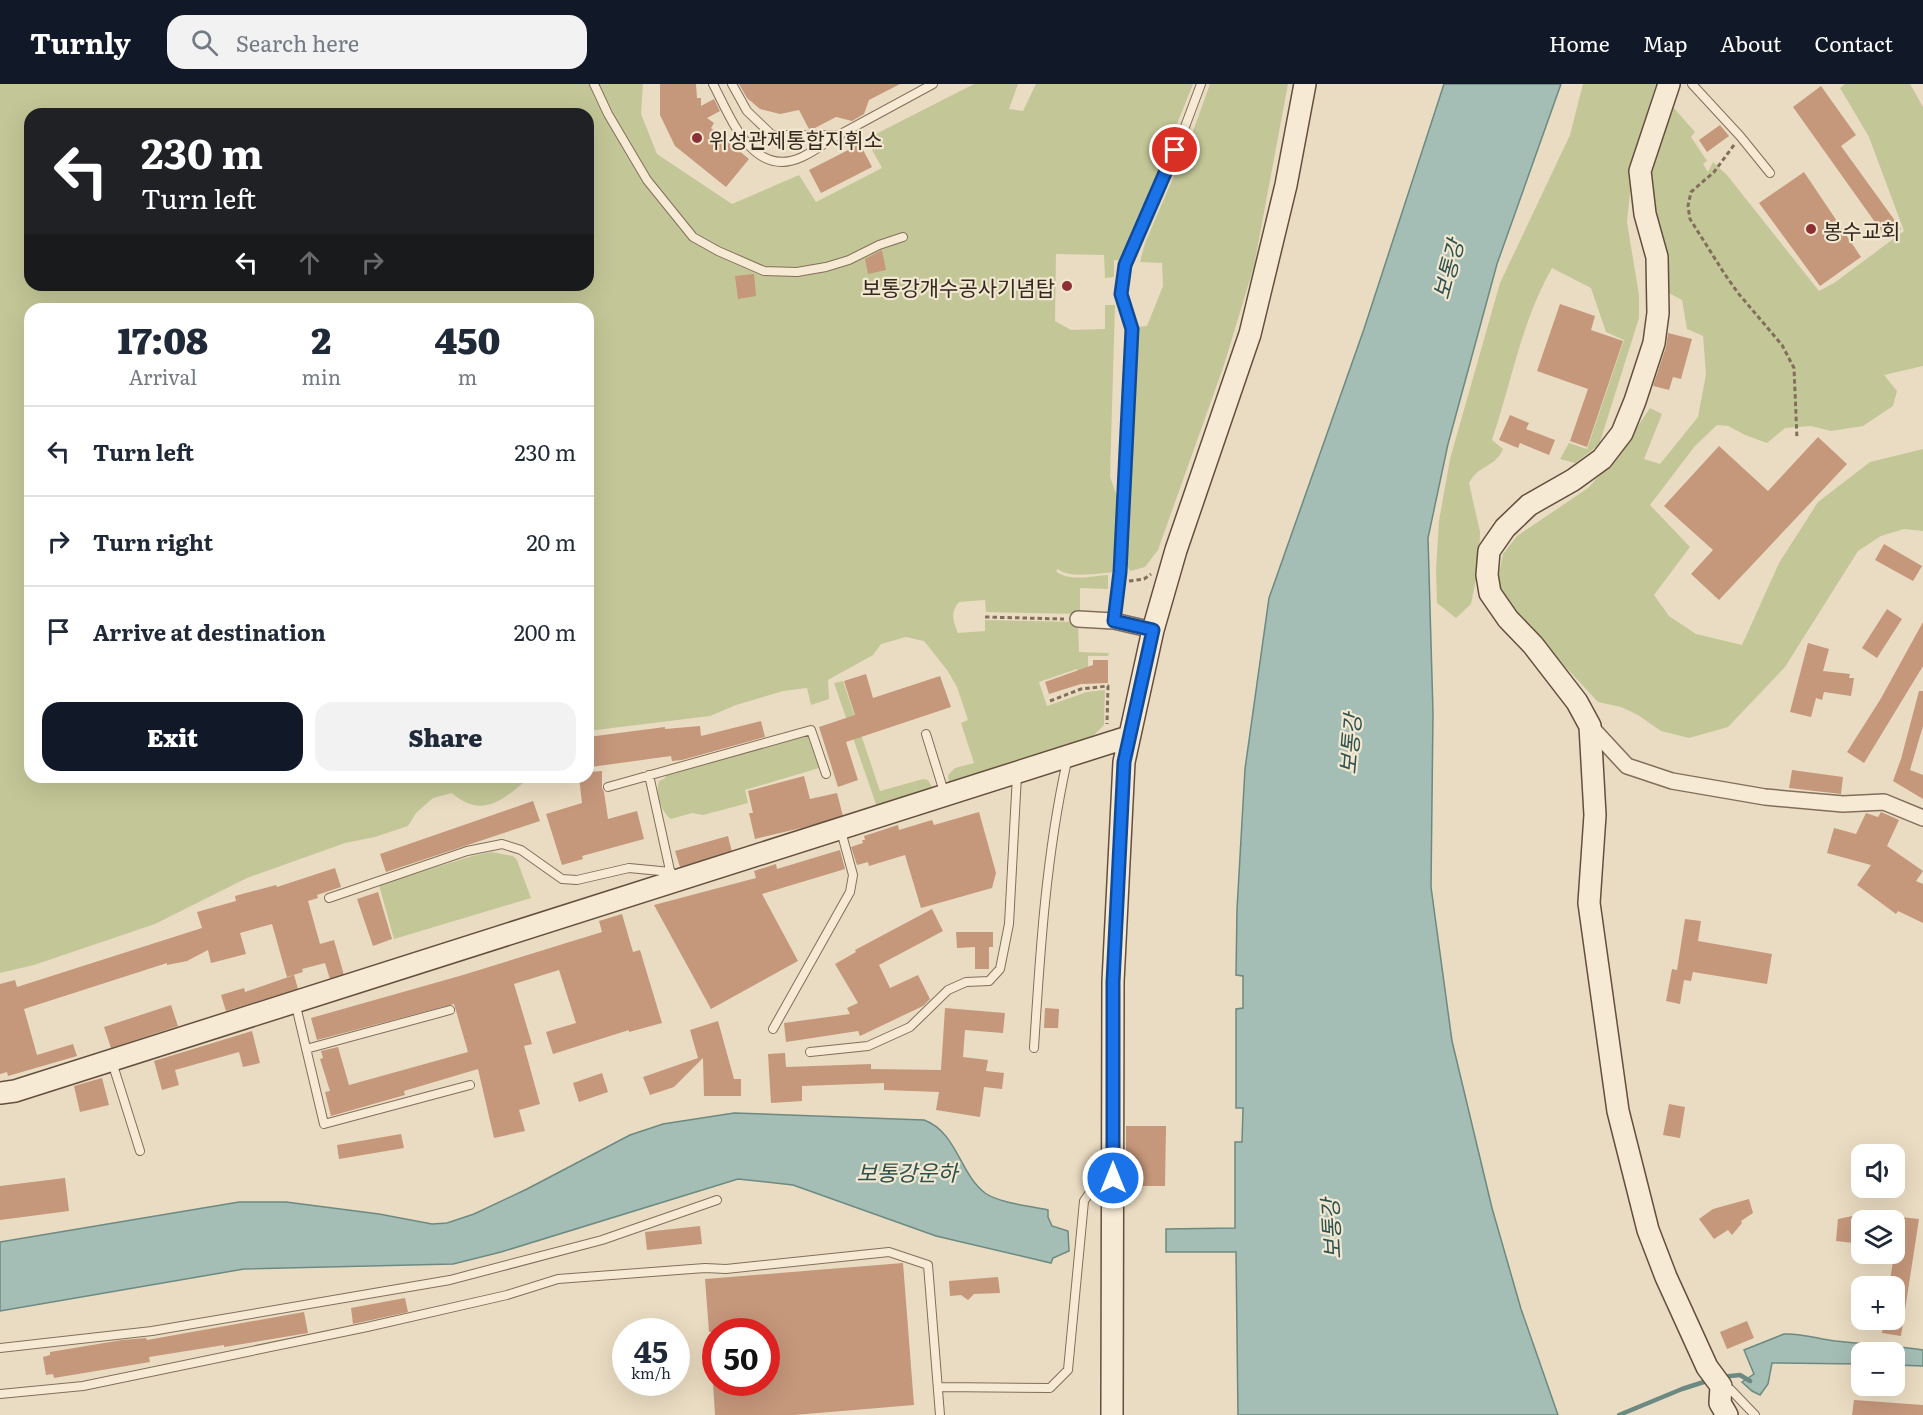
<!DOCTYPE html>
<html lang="en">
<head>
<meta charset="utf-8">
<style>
  body { margin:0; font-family:Literata,"Noto Sans KR",serif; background:#f2f2f3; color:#1f2937; height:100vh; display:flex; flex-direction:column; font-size:22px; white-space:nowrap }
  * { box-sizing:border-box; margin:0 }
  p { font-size:20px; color:#747a83 }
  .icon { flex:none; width:33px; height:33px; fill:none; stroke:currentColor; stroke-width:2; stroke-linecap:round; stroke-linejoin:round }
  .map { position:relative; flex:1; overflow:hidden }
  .drawer { position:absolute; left:24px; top:219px; width:570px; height:480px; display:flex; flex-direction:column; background:#fff; border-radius:18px; box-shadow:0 6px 24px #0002 }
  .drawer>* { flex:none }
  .guide { position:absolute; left:24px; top:24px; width:570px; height:183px; border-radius:18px; box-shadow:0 6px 24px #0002; background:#202124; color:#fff; overflow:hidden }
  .tools { position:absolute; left:1851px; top:1060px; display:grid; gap:12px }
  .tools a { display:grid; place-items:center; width:54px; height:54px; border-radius:12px; background:#fff; box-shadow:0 6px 24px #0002; font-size:30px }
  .speed { position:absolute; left:612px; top:1234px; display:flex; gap:12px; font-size:30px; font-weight:700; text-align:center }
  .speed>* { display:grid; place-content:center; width:78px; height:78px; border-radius:50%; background:#fff; box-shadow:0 6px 24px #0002; line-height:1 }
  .speed small { font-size:15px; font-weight:400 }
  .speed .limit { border:9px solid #d22; background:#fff; color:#111 }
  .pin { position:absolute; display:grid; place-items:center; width:51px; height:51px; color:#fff; margin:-26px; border:3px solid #fff; border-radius:50%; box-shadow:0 2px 6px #0007 }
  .me { position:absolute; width:66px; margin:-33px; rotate:0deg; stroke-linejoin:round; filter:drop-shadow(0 0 4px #0008) }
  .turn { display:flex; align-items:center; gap:21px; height:126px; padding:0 18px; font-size:27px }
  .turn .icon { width:78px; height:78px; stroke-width:2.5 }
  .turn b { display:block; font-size:42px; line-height:51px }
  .lanes { display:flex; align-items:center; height:57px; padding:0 18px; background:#0003; justify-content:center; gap:30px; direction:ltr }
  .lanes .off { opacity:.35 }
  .eta { display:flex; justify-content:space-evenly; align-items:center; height:102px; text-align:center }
  .eta b { font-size:36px; font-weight:800; line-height:42px }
  .cta { display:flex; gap:12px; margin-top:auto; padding:12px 18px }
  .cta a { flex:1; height:69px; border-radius:18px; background:#111827; color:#fff; font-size:24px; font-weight:800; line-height:69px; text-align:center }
  .cta a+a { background:#f2f2f3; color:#1f2937 }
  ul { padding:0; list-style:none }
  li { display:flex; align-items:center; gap:18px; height:90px; padding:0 18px; border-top:2px solid #e0e1e3 }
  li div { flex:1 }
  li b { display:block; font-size:22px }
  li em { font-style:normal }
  header { display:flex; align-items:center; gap:36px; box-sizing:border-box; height:84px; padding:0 30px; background:#111827; color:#fff }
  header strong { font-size:28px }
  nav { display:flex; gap:33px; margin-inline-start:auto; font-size:21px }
  .search { width:420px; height:54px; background:#f2f2f3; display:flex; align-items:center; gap:15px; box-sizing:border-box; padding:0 21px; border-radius:18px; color:#747a83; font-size:22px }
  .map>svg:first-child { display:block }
  .green { fill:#c3c797; fill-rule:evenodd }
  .water { fill:#a4bdb5; stroke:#6c8a81; stroke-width:1.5 }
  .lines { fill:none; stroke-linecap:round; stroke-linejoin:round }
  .stream { stroke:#6c8a81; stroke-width:4.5 }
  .building { fill:#c5977b }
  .lane-casing { stroke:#826e5b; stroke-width:10 }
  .street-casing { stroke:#826e5b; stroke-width:18 }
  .secondary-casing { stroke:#644f3e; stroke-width:24 }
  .path { stroke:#826e5b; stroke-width:3; stroke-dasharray:4.5 3; stroke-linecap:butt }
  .lane { stroke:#f6ead5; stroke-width:8 }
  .street { stroke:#f6ead5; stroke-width:15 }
  .secondary { stroke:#f6ead5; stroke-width:21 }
  .route-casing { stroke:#114b97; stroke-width:15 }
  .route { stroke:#1a73e8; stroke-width:10 }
  .poi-dot { fill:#8c3035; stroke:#f2e7d1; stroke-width:2 }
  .labels { text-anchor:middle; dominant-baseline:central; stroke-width:4.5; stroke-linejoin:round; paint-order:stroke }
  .poi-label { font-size:21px; fill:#33271e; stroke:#f2e7d1; text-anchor:start }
  .water-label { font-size:22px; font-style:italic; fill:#2e524e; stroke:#f2e7d1 }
</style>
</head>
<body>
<header>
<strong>Turnly</strong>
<div class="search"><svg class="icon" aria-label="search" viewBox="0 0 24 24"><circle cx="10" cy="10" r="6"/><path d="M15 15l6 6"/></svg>Search here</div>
<nav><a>Home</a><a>Map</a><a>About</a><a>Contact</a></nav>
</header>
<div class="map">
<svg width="1923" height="1331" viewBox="0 0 1923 1331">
  <rect width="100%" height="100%" fill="#eadcc2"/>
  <path class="green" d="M0,0H643L641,30L657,70L732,120L799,91L816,118L882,84L866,55L974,0H1018L1009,25L1023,27L1036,0H1193L1127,165L1124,177L1114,176V193L1105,194L1104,171L1056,170L1055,237L1071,246L1105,245V221H1115L1110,393L1118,415L1116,488C1101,489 1069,495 1058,485L1056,487C1068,498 1093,492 1108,491V505L1080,504V530L986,528L985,516L959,518C950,528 953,538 958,549L985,547V536L1078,538L1079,568L1109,569L1108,572H1088V600H1082L1077,585L1039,598L1047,622L1087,608L1105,606L1104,641L1093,652L1084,657L949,700L948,691L955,684L974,679L961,639L968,636L957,603L947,586L924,557L906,553L881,560L873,571L828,596L829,615L811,621L807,604L783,607L736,621L710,632L588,647V225H30V693H530C504,715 483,736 452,709L433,714L416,729L408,742L375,753L345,759L247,794L155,840L34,881L0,889ZM30,30H588V201H30Z
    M1210,0H1288L1254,182L1224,281L1158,466L1145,483L1130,487L1126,480L1136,243L1147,242L1163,202L1162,179L1140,178L1145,159L1192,50Z
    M1583,0H1656L1634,70L1627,138L1639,211V234L1599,361L1575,379L1560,375L1569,359L1587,365L1624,256L1606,248L1591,204L1552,184C1521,239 1512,297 1492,356L1503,365C1495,384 1479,380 1469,399L1480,448L1479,480L1471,520L1456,534L1437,519L1436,486L1439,437L1450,375L1500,199L1570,51Z
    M1845,0H1910L1923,23V282L1884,291L1897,307L1893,322L1863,342L1831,347L1811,342L1785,344L1767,359L1745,351L1728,342L1717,341L1695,362L1650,421L1690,463L1654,511L1669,532L1696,550L1742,561L1779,479L1818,418L1870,378L1923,365V447L1904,445L1881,452L1858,467L1785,583L1728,643L1689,654L1661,647L1638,631L1621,623L1598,618L1560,577L1532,542L1505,517L1498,495L1503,470L1517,452L1588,404L1620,369L1650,324L1662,330L1644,375L1660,380L1698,333L1706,290L1703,252L1687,245L1682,216L1665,207L1649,118L1652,88L1673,23L1695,48L1691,53L1707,77L1703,80L1708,88L1713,78L1727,91L1819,207L1834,199L1904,147L1869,53L1840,4Z
    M843,597L880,707L923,695L928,696L933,705L877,723L834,599Z
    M807,650L819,684L745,706L748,719L703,731L692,729L671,735C661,728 655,709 659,697L665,694L667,687Z
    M492,768L513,772L517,776L531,814L394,855L379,801L472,772Z"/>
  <path class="water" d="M1444,0H1561L1497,180L1448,360L1428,454L1433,629L1431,803L1452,957L1492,1124L1521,1225L1558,1331H1238L1236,1168H1166V1145L1235,1144V1058H1242L1243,1024H1236V925L1243,924V892L1236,891L1237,825L1245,685L1269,514L1364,245Z
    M734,1029L924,1036C957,1048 959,1089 985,1109C999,1119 1030,1122 1048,1126V1133L1052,1142L1068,1147L1069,1167L1053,1174L1051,1179L936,1152L793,1101L738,1095L501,1168L453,1180L244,1185L0,1227V1158L239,1118H286L379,1130L432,1140L447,1139L474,1130L527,1105L630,1051L663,1040Z
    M1784,1250C1802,1249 1818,1255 1835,1257C1864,1260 1894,1262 1923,1266V1282L1895,1281L1894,1269H1862L1861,1280L1772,1279L1768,1300L1760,1311L1752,1307L1742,1298L1754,1290L1744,1266Z"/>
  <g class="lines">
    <path class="stream" d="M1721,1293L1740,1291L1750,1297
      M1619,1331L1682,1305L1710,1296"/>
  </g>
  <path class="building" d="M660,0H696L697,14H701V22L714,15L720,27L707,34L714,39L711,44L749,75L726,103L675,62L660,31Z
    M739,0H900L869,16L864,30L852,37L836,33L813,45H809L799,26L780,30L760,25L747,14Z
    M1821,2L1856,51L1841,62L1901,145L1887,155L1793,23Z
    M1720,41L1729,52L1707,68L1699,56Z
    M860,60L872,83L821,109L809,86Z
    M1804,88L1861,173L1820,202L1759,119Z
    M882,166L886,186L868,190L865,175Z
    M754,190L756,212L738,215L735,192Z
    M1560,220L1595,232L1591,246L1623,257L1587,363L1570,357L1588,305L1537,287Z
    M1668,249L1692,255L1681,295L1673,293L1669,306L1653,302L1666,263Z
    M1510,331L1529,339L1526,345L1555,356L1549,371L1520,359L1518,364L1499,356Z
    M1818,353L1847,380L1719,516L1691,490L1713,466L1664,422L1719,362L1768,407Z
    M1884,460L1922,482L1913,497L1875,476Z
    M1887,525L1902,535L1877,574L1862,564Z
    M1923,538V582L1864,679L1847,668L1880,616Z
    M1808,559L1829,565L1823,587L1850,590L1849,594H1854L1851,612L1824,608L1822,616L1816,614L1811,633L1790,628Z
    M1093,576H1108V599L1081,600L1049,610L1045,598L1093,581Z
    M866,590L873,614L940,592L951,623L846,658L858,696L838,703L819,643L855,631L844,597Z
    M1919,607H1923V642L1910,686L1923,691V715L1893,697L1901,675Z
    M761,637L765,653L682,676L672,677L671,672L591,683L588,653L665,643V645L700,642L701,652Z
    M1792,686L1843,693L1841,710L1789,704Z
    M602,687V704L604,708L608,735L637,727L644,755L582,772L583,775L562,781L546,730L582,719L579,693H588V688Z
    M804,692L810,715L837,709L843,732L818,740L755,755L749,729H753L748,707Z
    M533,717L540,737L386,788L380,770Z
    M979,728L996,789L992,804L921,824L905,771L869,782L868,778L857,781L851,763L863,759L862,756H865L864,752L898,741L899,746L932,736L934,741Z
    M1881,728L1899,736L1887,762L1923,787L1916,797L1923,800V839L1898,827L1896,830L1857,801L1871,781L1827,769L1834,744L1856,750L1866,729L1878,733Z
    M728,752L732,768L680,783L675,767Z
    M840,766L845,785L762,810L798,877L711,925L654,821L756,794L754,787L776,780L777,785Z
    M335,784L341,803L317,811L318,814L308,817L320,860L334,856L344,891L330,895L325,879L302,885L303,888L287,893L272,840L240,849L246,870L211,879L208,866L187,877L167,881V879L24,925L37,971L73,960L77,972L8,992L7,988L0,990V900L15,896L17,903L202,844L197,828L236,817L235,812L276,801L277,803Z
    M378,808L392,855L373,862L357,815Z
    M932,825L943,847L879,881L890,904L918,891L930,915L923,922L860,952L858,947L786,958L784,939L850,930L847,924L858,919L835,880L856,868L855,866Z
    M622,830L633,868L640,866L662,939L629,948V946L553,970L546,948L576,939L559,886L514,900L532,960L524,962L540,1020L519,1026L525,1047L494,1054L478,985L404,1007L405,1011L331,1032L325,1008L330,1007L320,975L323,974L321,967L338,963L349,1001L468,968L454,920L317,956L311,934L463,891L602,848L599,837Z
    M1685,835L1701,837L1698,857L1772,870L1767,900L1693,888L1691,897L1684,896L1680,920L1666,917L1672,885L1677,886Z
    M956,848H993V863H989V885H975V863L957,864Z
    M294,891L298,905L226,927L221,911L244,904L245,908Z
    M171,921L178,942L111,964L104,943Z
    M945,924L1005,929L1003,949L965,946L963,973L988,976L986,987L1004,989L1002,1005L984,1003L980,1033L936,1026L939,1008L884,1006V999L802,1002V1017L771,1019L768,970L785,969L786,983L871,980V985L941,986Z
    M1045,924L1059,925L1058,944H1044Z
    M718,937L734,995H741V1012H704L703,974L674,1003L650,1011L643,993L698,974L690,946Z
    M252,947L260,979L243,983L239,968L175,986L179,1001L162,1006L154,977Z
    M602,989L608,1008L579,1018L573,999Z
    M102,994L109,1021L80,1028L74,1002Z
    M1669,1020L1685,1023L1680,1054L1663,1051Z
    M1126,1042H1166L1165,1102H1126Z
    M401,1050L404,1064L339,1075L337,1061Z
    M65,1094L69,1127L0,1136V1102Z
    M1749,1115L1753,1129L1741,1137L1742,1139L1732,1151L1728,1146L1714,1155L1699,1135L1713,1125Z
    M1862,1130V1160L1836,1157L1838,1135Z
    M1900,1133L1919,1135L1901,1252L1882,1249L1884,1236H1894V1203H1889Z
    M700,1142L702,1160L647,1166L645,1148Z
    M903,1179L914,1321L794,1331H715L713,1299H766V1248H709L705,1195Z
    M998,1193L1000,1209L974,1210L968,1216L961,1211L950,1212L949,1197Z
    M405,1214L408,1228L353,1240L351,1224Z
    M304,1228L308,1249L224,1263V1261L149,1273L150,1278L54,1294L53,1290L46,1291L43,1273L50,1271V1268L122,1256L146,1254L147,1256Z
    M1747,1237L1754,1254L1727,1265L1720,1248Z
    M1854,1316L1923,1321V1331H1852Z"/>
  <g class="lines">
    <defs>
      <path id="lane" d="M594,0L608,30L647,96L693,153L718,167L764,187L797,188L826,183L849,176L879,161L903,153
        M713,0C731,34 753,96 802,73C815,67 826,58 838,51
        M732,0L747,27L772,51H839L933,0
        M1692,0L1740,52L1770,89
        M1114,537L1120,488L1132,245L1121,210L1125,181L1183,48L1201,0
        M926,650L945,711
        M649,691L671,791
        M608,703L811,646L826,690
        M329,814L467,767L502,760L521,766L562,795L577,796L629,784L671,788
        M296,922L324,1040L470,1001
        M773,945L850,808L853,791L841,747
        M1034,964C1040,868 1046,771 1067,677
        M306,965L450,926
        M810,968L868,962L910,943L948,906L966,898L989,897L1000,885L1009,840L1017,691
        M112,978L140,1067
        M0,1264L152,1247L450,1196L602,1156L717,1116
        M938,1303L1050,1304L1068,1286L1084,1117L1108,1082
        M1723,1303L1730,1305L1755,1331
        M0,1310L83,1302L367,1243L507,1211L558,1195L705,1184L726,1185L889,1168L928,1181L940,1331"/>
      <path id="street" d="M1078,535L1114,537L1153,546
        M1590,642L1627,682L1672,697L1765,713L1843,720L1884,718L1923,734"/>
      <path id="secondary" d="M1669,0L1640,87L1645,130L1657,173L1658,229L1654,259L1635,317L1622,349L1602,375L1573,396L1529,421L1505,444L1489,467L1487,491L1490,509L1508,535L1533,561L1577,618L1590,642L1595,731L1589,819L1618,1027L1648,1146L1666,1193L1707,1283L1721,1302L1720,1319L1727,1331
        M0,1009L15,1007C387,892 758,774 1128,653
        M1112,1331L1113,898L1124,678L1153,546L1176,466L1250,250L1286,101L1305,0"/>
    </defs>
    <use href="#lane" class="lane-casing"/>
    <use href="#street" class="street-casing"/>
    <use href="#secondary" class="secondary-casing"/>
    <path class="path" d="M1734,61L1714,88L1691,108L1688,122L1690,135L1724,189L1738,209L1782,261L1794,284L1797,355
      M1129,497L1144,495L1151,490
      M985,533L1064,535
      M1050,617L1081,605L1108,602L1107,640"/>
    <use href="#lane" class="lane"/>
    <use href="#street" class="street"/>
    <use href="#secondary" class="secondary"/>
  </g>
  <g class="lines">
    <defs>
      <path id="route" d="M1113,1094V898L1124,678L1153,546L1114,537L1120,488L1132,245L1121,210L1125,181L1175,66"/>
    </defs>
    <use href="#route" class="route-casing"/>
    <use href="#route" class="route"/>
  </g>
  <g class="poi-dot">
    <circle cx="697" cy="54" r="6"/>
    <circle cx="1811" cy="145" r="6"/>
    <circle cx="1067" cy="202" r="6"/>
  </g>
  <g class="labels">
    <g class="poi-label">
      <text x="709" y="54">위성관제통합지휘소</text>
      <text x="1823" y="145">봉수교회</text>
      <text x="1055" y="202" text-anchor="end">보통강개수공사기념탑</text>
    </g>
    <g class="water-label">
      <text transform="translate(1447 185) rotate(-75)">보통강</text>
      <text transform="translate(1349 660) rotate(-85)">보통강</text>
      <text x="907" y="1087">보통강운하</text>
      <text transform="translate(1330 1145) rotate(-93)">보통강</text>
    </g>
  </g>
</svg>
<div class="tools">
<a><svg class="icon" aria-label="sound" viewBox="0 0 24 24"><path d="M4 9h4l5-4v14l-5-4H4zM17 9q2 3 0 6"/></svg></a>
<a><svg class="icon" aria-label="layers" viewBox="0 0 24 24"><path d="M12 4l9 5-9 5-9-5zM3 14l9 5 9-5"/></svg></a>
<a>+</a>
<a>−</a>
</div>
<div class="speed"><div>45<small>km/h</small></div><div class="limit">50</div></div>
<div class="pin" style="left:1175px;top:66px;background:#d93025"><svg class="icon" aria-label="arrive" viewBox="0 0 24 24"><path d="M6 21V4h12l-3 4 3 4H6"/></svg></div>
<svg class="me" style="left:1113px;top:1094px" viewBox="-20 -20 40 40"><circle r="17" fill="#1a73e8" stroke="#fff" stroke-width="3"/><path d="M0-11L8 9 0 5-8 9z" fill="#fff"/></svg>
<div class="guide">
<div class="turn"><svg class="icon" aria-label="left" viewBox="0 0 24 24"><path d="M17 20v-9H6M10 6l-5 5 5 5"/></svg><div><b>230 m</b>Turn left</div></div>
<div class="lanes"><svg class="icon" aria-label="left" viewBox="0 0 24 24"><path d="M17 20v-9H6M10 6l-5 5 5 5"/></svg><svg class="icon off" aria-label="ahead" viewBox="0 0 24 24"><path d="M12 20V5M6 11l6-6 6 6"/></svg><svg class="icon off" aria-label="right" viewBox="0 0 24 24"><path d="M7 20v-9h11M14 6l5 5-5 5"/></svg></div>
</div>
<section class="drawer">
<div class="eta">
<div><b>17:08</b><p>Arrival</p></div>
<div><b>2</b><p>min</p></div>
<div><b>450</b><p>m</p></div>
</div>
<ul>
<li><svg class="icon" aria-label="left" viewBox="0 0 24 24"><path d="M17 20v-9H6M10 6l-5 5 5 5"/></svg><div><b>Turn left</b></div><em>230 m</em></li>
<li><svg class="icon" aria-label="right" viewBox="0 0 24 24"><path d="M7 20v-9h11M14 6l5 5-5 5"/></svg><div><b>Turn right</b></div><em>20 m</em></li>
<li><svg class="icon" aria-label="arrive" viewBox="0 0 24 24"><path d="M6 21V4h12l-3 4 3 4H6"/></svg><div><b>Arrive at destination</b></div><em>200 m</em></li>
</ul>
<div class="cta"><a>Exit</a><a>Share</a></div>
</section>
</div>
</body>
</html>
